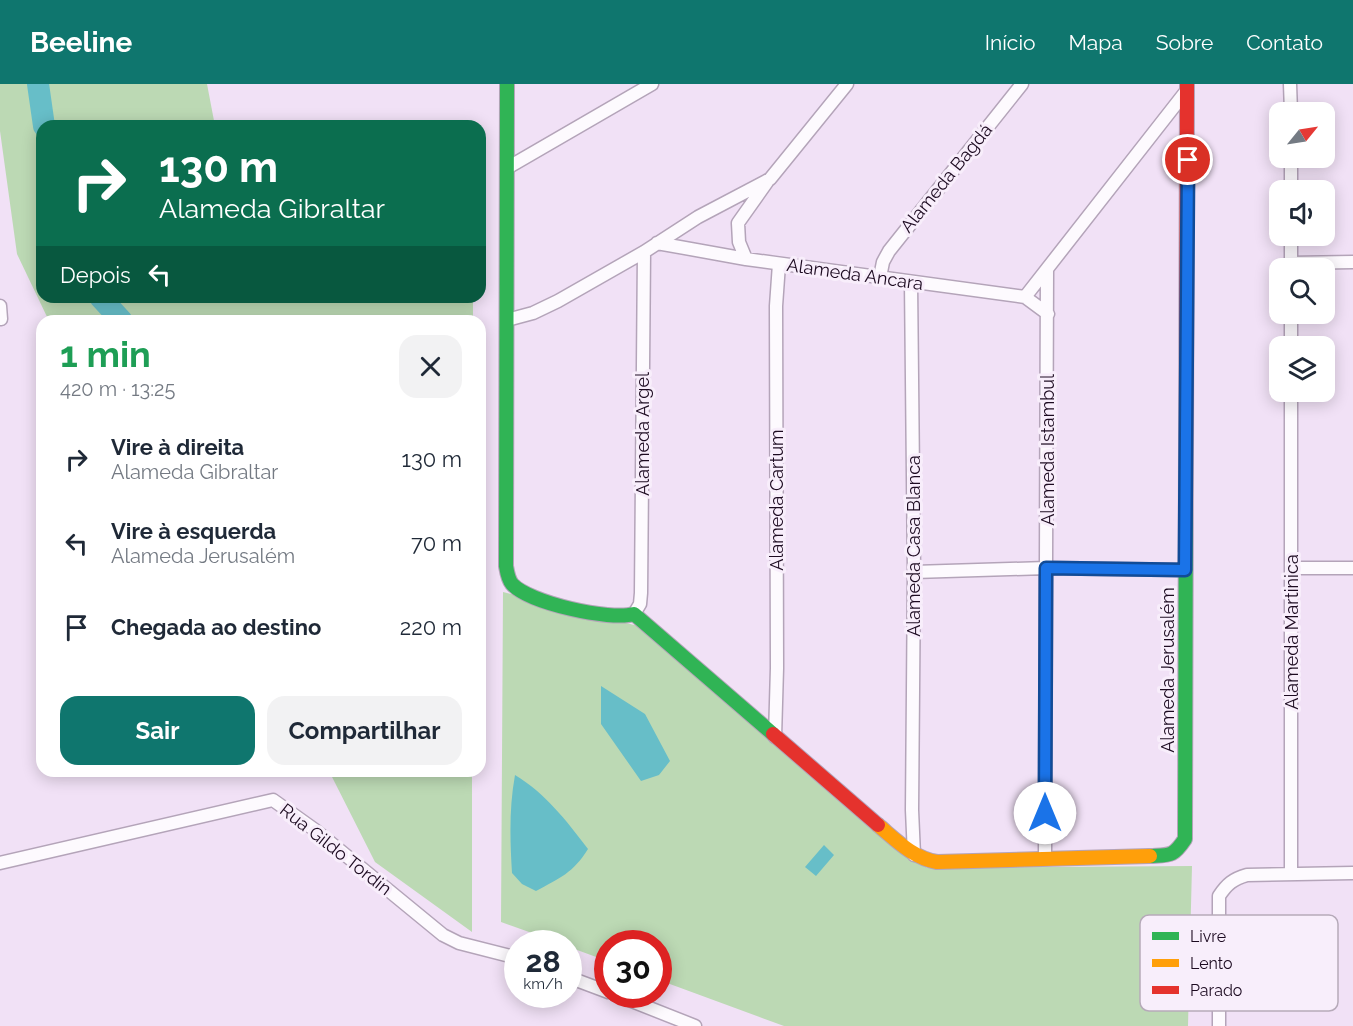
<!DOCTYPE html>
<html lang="pt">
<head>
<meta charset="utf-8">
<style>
  body { margin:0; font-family:Raleway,sans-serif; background:#f2f2f3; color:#1f2937; height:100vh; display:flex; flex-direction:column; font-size:22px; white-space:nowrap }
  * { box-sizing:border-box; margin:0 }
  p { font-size:20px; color:#747a83 }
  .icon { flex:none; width:33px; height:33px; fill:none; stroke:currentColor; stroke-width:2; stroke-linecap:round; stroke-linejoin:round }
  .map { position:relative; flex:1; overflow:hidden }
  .drawer { position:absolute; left:36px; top:231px; width:450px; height:462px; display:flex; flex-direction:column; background:#fff; border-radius:18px; box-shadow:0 3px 15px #0003 }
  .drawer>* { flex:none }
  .top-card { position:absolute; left:36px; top:36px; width:450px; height:183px; border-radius:18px; box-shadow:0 3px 15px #0003; background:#0b6e4f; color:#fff; overflow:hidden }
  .needle { width:39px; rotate:60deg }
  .controls { position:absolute; left:1269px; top:18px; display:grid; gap:12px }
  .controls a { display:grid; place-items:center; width:66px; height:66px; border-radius:12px; background:#fff; box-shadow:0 3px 15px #0003; font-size:30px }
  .speed { position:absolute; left:504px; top:846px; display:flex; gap:12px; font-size:30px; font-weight:700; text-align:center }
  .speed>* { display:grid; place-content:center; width:78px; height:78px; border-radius:50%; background:#fff; box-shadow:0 3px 15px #0003; line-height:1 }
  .speed small { font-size:15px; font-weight:400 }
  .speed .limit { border:9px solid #d22; background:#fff; color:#111 }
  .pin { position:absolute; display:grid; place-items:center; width:51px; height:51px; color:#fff; margin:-26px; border:3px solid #fff; border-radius:50%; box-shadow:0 2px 6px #0007 }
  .me { position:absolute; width:66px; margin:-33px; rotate:0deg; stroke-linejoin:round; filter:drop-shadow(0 0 4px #0008) }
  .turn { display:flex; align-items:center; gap:21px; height:126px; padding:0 24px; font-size:27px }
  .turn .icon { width:78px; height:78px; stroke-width:2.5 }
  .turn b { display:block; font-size:42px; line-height:51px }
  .then { display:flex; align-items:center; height:57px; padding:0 24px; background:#0003; gap:12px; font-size:22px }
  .round { display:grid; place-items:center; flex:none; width:63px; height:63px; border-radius:18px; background:#f2f2f3 }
  .overview { display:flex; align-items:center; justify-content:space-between; height:102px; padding:0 24px }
  h1 { font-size:36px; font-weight:700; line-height:45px; color:#1e9e55 }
  .button { display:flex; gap:12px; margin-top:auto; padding:12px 24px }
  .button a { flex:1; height:69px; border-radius:18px; background:#0f766e; color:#fff; font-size:24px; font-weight:700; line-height:69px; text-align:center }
  .button a+a { background:#f2f2f3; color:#1f2937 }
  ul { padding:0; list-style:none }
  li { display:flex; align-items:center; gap:18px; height:84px; padding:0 24px }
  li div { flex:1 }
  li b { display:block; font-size:22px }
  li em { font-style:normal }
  header { display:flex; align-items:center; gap:36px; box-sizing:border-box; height:84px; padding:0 30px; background:#0f766e; color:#fff }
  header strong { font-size:28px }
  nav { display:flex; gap:33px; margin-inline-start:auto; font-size:21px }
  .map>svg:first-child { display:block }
  .green { fill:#bcd9b4 }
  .water { fill:#67bec8 }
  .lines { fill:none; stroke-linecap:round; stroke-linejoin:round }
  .river { stroke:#67bec8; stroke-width:22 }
  .street-casing { stroke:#b4a4b9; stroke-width:15 }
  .fast-casing { stroke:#b4a4b9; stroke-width:16 }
  .slow-casing { stroke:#b4a4b9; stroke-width:16 }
  .jam-casing { stroke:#b4a4b9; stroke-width:16 }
  .street { stroke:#fdfafe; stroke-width:12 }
  .fast { stroke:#30b455; stroke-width:14 }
  .slow { stroke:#ff9f0a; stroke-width:14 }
  .jam { stroke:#e5322d; stroke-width:14 }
  .route-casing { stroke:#114b97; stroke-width:15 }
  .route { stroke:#1a73e8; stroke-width:10 }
  .labels { text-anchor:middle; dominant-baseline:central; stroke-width:6; stroke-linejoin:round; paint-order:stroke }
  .street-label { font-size:18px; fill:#1c0a20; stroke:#f8eefb }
  .key { fill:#f8eefb; stroke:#b6aab9; stroke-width:1.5 }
  .key-label { font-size:16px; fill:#1c0a20 }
</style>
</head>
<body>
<header>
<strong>Beeline</strong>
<nav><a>Início</a><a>Mapa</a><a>Sobre</a><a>Contato</a></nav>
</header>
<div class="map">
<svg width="1353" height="942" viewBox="0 0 1353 942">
  <rect width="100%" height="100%" fill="#f1e1f6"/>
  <path class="green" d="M0,0H207L215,42H42V213H473V237H49L17,170L0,47Z
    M503,508L638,542L927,784L1192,782L1188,942H784L659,896L658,860H608L607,877L569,863L568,860L560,859L501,838Z
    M329,687H472V848L375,778Z"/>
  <path class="water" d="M601,602L645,630L670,677L659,691L641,697L601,640Z
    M515,691C545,709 566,736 588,765C573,789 560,794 536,807L522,800L512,789C510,756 509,724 515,691Z
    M824,761L834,771L816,792L805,783Z"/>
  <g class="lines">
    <path class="river" d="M38,0L44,42
      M100,213L122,237"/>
    <defs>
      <path id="street" d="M1290,0L1291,28
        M1291,74V106
        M507,84L652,0
        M1291,152V184
        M657,159L746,175L1025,213L1048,230
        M746,175L739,158L738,139L767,98
        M1291,179L1353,178
        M880,193L883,178L889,167L1022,0
        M911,198L914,488L912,726L914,771
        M1025,213L1187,6
        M0,222L1,235
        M507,236L533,229L558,217L644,168L698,133L770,95L847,0
        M1291,262V230
        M1291,308V789
        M1291,484H1353
        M914,488L1046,484L1185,486
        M634,530L640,520L641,509L644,168
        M775,653L777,584L776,222L779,180
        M1045,773L1047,185
        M0,779L273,716L315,746L443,851L459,859L518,874
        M568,893L608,908
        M614,910L695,942
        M1219,942V812C1227,800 1233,795 1247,791L1353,789"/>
      <path id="fast" d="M507,0L506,482C507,488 508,495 512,500C529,519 610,537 634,530L773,650
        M1150,772C1170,771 1173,773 1185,755L1186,364"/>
      <path id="slow" d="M878,741C896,756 913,774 937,778L1150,772"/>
      <path id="jam" d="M1186,364L1187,0
        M773,650L878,741"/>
    </defs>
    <use href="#street" class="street-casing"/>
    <use href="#fast" class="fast-casing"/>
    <use href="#slow" class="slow-casing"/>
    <use href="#jam" class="jam-casing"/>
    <use href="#street" class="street"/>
    <use href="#fast" class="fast"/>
    <use href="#slow" class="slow"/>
    <use href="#jam" class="jam"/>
  </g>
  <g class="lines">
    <defs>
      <path id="route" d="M1045,729L1046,484L1185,486L1188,76"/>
    </defs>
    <use href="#route" class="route-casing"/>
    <use href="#route" class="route"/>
  </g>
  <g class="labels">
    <g class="street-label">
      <text transform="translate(946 94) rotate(-51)">Alameda Bagdá</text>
      <text transform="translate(855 190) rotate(8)">Alameda Ancara</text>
      <text transform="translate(642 350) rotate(-90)">Alameda Argel</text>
      <text transform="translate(1047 366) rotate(-90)">Alameda Istambul</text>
      <text transform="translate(776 416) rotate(-90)">Alameda Cartum</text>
      <text transform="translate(913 462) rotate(-90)">Alameda Casa Blanca</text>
      <text transform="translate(1291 548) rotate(-90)">Alameda Martinica</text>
      <text transform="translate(1167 586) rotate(-90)">Alameda Jerusalém</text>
      <text transform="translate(336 765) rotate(38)">Rua Gildo Tordin</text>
    </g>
  </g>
  <rect x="1140" y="831" width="198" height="96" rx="9" class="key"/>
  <rect x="1152" y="848" width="27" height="8" fill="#30b455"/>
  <rect x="1152" y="875" width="27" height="8" fill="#ff9f0a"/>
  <rect x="1152" y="902" width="27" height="8" fill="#e5322d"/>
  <g class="key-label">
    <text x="1190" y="858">Livre</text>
    <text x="1190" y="885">Lento</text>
    <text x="1190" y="912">Parado</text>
  </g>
</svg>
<div class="controls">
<a><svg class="needle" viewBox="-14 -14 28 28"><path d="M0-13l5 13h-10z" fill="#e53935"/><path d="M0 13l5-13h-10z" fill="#747a83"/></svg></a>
<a><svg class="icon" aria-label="sound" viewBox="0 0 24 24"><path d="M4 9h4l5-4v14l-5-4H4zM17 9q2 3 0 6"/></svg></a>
<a><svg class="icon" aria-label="search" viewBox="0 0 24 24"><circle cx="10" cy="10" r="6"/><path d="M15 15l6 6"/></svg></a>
<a><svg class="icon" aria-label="layers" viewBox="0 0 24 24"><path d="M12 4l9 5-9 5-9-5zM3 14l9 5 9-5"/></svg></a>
</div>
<div class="speed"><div>28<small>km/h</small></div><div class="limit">30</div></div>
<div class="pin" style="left:1188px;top:76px;background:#d93025"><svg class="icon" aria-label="arrive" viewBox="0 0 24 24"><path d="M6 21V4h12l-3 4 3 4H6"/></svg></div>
<svg class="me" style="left:1045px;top:729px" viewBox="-20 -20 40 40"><circle r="19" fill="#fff"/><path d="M0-13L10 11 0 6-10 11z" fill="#1a73e8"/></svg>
<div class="top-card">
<div class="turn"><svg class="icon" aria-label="right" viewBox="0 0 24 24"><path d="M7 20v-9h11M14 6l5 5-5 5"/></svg><div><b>130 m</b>Alameda Gibraltar</div></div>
<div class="then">Depois<svg class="icon" aria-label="left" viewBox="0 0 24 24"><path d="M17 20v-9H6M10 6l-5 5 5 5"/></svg></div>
</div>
<section class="drawer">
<div class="overview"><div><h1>1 min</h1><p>420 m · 13:25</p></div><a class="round"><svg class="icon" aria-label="close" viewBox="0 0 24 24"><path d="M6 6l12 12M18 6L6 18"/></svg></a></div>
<ul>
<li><svg class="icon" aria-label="right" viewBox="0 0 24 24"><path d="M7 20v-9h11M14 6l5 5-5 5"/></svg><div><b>Vire à direita</b><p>Alameda Gibraltar</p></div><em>130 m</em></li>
<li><svg class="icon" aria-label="left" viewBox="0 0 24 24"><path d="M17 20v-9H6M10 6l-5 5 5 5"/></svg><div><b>Vire à esquerda</b><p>Alameda Jerusalém</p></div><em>70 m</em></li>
<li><svg class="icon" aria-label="arrive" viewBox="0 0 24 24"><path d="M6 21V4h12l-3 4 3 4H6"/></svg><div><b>Chegada ao destino</b></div><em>220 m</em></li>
</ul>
<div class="button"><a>Sair</a><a>Compartilhar</a></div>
</section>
</div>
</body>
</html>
